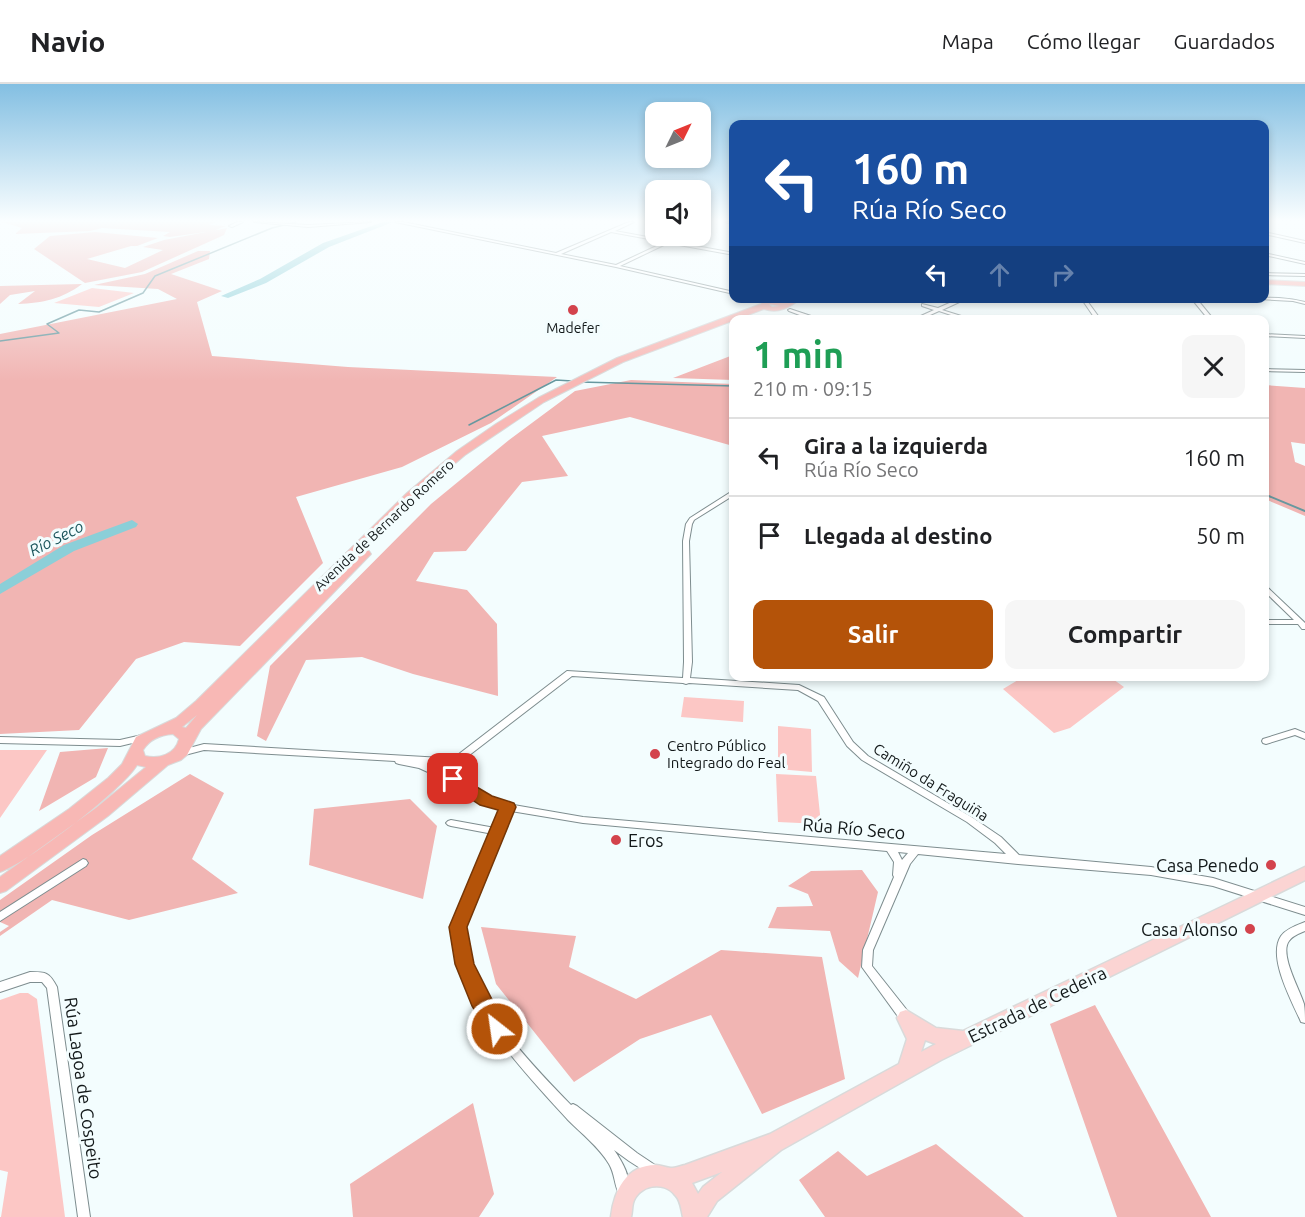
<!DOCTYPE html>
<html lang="es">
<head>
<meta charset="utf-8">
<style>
  body { margin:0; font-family:Ubuntu,sans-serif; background:#f6f6f6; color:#202124; height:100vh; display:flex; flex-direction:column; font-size:22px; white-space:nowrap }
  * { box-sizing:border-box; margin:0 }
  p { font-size:20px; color:#757577 }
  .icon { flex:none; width:33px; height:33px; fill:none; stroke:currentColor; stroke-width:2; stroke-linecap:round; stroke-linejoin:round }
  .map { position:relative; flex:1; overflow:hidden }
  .side { position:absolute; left:729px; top:231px; width:540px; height:366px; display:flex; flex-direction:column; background:#fff; border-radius:12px; box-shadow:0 3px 9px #0003 }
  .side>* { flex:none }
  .banner { position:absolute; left:729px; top:36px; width:540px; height:183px; border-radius:12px; box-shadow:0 3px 9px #0003; background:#1a4fa0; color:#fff; overflow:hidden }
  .needle { width:39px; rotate:47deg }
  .controls { position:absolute; left:645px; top:18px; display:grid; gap:12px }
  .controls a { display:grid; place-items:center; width:66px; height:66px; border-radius:12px; background:#fff; box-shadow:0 3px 9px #0003; font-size:30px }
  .pin { position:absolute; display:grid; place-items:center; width:51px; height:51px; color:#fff; margin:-26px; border-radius:12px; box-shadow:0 3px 9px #0006 }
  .me { position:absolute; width:66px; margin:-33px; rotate:330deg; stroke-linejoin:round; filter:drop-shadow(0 0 4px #0008) }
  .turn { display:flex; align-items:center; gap:21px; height:126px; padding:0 24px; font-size:27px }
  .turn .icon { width:78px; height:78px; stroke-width:2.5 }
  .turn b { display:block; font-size:42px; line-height:51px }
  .lanes { display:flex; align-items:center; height:57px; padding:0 24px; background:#0003; justify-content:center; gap:30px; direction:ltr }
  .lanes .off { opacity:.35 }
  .round { display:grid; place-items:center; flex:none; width:63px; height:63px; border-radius:12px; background:#f6f6f6 }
  .summary { display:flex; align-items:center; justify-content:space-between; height:102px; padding:0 24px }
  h1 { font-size:36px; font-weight:700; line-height:45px; color:#1e9e55 }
  .primary-button { display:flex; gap:12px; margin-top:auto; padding:12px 24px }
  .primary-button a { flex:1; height:69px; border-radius:12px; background:#b45309; color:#fff; font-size:24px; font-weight:700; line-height:69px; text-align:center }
  .primary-button a+a { background:#f6f6f6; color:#202124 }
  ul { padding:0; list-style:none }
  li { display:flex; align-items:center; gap:18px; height:78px; padding:0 24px; border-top:2px solid #e0e0e0 }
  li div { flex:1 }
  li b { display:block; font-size:22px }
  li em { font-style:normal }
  header { display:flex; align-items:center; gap:36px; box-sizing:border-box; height:84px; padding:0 30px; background:#fff; border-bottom:2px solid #e0e0e0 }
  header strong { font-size:28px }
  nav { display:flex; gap:33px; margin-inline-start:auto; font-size:21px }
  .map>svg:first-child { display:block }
  .green { fill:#fcc7c5 }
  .forest { fill:#f1b5b3 }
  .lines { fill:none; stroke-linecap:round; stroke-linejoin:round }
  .stream-far1 { stroke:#67989f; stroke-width:1.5 }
  .stream { stroke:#67989f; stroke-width:2 }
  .river { fill:#8bcfd8; fill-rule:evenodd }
  .street-casing { stroke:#7e8d8f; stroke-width:2 }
  .primary-casing { stroke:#d9dada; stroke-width:3 }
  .highway-casing { stroke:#d9dada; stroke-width:2 }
  .street { fill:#fff; fill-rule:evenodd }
  .primary { fill:#fbd4d3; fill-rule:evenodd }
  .highway { fill:#f8b8b5; fill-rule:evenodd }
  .route { fill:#b45309; stroke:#753606; stroke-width:1.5 }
  .poi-dot { fill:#d3434c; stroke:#f3fdfe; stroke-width:2 }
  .labels { text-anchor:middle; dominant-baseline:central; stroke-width:6; stroke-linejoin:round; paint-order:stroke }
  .far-poi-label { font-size:14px; fill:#121819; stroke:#f3fdfe }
  .far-street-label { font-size:14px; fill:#121819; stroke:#f3fdfe }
  .poi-label { font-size:15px; fill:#121819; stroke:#f3fdfe; text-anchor:start }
  .street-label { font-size:15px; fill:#121819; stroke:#f3fdfe }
  .water-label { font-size:16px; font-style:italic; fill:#1b555c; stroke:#f3fdfe }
  .near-street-label { font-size:18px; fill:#121819; stroke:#f3fdfe }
  .near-poi-label { font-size:18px; fill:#121819; stroke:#f3fdfe; text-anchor:end }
</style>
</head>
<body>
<header>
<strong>Navio</strong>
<nav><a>Mapa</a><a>Cómo llegar</a><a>Guardados</a></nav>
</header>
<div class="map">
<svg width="1305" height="1133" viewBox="0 0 1305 1133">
  <rect width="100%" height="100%" fill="#f3fdfe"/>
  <path class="green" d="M92,204L134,209L99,223L54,219Z
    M1023,593H1110L1124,603L1070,644L1054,649L1003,605Z
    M684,613L744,617L743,638L681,633Z
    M778,642L811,645L812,688L778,685Z
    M0,666H47L0,734Z
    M776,690L816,692L821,740L778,738Z
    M20,909H28L37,915L65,1133H1L8,1088L0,1086V916Z"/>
  <path class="forest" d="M2,138H216L209,141L226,142L213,147L170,153L163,152L170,148L102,144L90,147L15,150L22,144Z
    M227,144L224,151L142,188L85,199L34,165L50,152L95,148L158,154L137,162H131L87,175L125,184L163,166L143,163L164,156Z
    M198,167H210L209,175L171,190L222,207L197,218L212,272L348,283L557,293L491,339L402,383L296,413L323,479L240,562L184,558L136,575L79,646L0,650V250L177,215L158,205L94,201L145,190Z
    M82,200C62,215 43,219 18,220L35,207L10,211L0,220V202Z
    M733,271V296L673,294Z
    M631,296L733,300V362L630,333L542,352L568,392L522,398L466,467L434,468L416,497L467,506L497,540L498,612L413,590L362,573L306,576L266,657L257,652L270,582L431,420L509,356L575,307Z
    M1265,301L1305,304V360L1291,358L1295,378L1305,382V432L1265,415Z
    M108,664L96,693L39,727L60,668Z
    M190,690L224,709L192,775L238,809L129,836L52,816L0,852V848L9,842L0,838V816L92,751Z
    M410,715L437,742L423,815L309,781L314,725Z
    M862,786L878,808L858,894L839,877L830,847L768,844L777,823L813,822L808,810L788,802L811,787Z
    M481,843L576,852L569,883L636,915L721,866L822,873L845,995L762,1030L711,931L640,955L574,998L496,900Z
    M1095,921L1211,1133H1117L1050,940Z
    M473,1019L494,1110L479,1133H353L350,1100Z
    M936,1060L1024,1133H825L799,1096L838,1067L867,1092Z"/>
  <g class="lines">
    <path class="stream-far1" d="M0,257L59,249L47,240L79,226L99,228L143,209L155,192L272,144L296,138
      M580,298L734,302
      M469,341L556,296L572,297"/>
    <path class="stream" d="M1264,410L1305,427"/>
    <path class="river" d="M383,138H393L329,163L266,199L228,214L221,212L260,195L323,159Z
      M132,436L138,440L136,443L74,467L0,510V500L64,461Z"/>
    <defs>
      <path id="street" d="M237,138H243L232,143L229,142Z
        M254,138L308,141L371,138L308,143Z
        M395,138H403L556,169L629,138H634L615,147L734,169V171L668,159L620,182L734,208V210L616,183ZM611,148L665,158L616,181L561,170Z
        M725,138H734V140Z
        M1264,148L1305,157V159L1264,150Z
        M1264,169L1305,178V180L1264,171Z
        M1264,189L1305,190V192L1264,191Z
        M751,214H757L758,216L756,217Z
        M961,214H968L942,226L974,236H966L939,227L919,236H912L934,226L922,222V220L938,224Z
        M1081,214H1085L1101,236H1096Z
        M1191,214H1196L1214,236H1209Z
        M1239,214C1262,214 1283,212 1305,218V220L1293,217Z
        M790,225L820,235V236H813L789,227L788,226Z
        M1264,250L1305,252V254L1264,252Z
        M1264,285L1305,286V288L1264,287Z
        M734,406V411L694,436L692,440L689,457L692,578L690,594L799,601L824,613L853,658L868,672L973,734L1001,753L1019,771L1151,783L1213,794L1305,823V831L1213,802L1151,791L1018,780L918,770L910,780L873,866L872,882L910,930L912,934L910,938L906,939L902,938L862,883L863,866L894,793L893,791L894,778L887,767L583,739L511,727L504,748L465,837C463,845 464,852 465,860C471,919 531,980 571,1021L573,1020L577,1022L637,1069L658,1083L660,1087L658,1091L654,1093L629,1077L614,1066C622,1077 633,1096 627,1110L623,1112L619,1110C614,1100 615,1090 609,1080C599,1063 582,1050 568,1036C527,991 461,923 454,860C454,852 453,845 455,837L493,750L451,742L448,741L446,739L448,737L451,736L495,744L503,725L483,718L450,698L435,696L430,689L419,684L399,680L396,679L395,677L204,666L181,672L178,671L177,669L178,667L204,660L442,674L450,672L455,673L567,587L683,594L684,578L683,457L686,440L690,434ZM572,592L683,599L686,600L689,599L798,606L818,617L847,662L862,676L967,738L995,759L1006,770L583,733L508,720L489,714L458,695L466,687L465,678L463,676ZM450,678L457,680L458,686L450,692L440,691L438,689L439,684L445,679ZM898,768L908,769L902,776Z
        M1264,501L1266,502L1305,539V545H1302L1298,540H1264V536H1294L1264,507Z
        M1295,645L1305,649V655L1295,651L1266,660L1263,659L1262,657L1263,655Z
        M142,651L145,652L146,654L145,656L120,662L0,659V653L120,656Z
        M83,775L86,776L88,779L86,782L0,837V828Z
        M1305,838V847C1300,849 1292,852 1289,857C1279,870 1300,906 1304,920C1305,926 1305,933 1305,939L1301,938C1292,917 1267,873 1281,852C1286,845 1297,841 1305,838Z
        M30,888C46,888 49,888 57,903L90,1133H78L47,904L42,898H30L0,908V898Z"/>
      <path id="primary" d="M1305,783V796L941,976L781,1066L717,1117L707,1133H683C681,1125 681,1117 675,1111C664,1096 638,1101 633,1119C632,1123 632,1129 631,1133H611C614,1107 626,1081 656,1081C661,1081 666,1084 671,1084C675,1084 680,1082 685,1081L770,1050L899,980L907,955L897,934L900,928L906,926L936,944L963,947ZM925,956L936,960L921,968ZM722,1088L703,1103L698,1110L692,1099Z"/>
      <path id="highway" d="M1264,196L1305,198V202L1264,200Z
        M792,214H802C790,223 779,230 764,225L623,278L544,318L465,371L415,413L361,467H369L371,470L201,645L187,671L181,676L168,681L108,732L6,807L0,809V793L96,724L146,683L137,681C122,706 28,779 0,788V772L69,725L108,694L122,680L136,653L176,634L196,617L407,409L457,367L496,340L538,314L617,274L761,220L764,216H779L785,218ZM769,220L780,222L772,223ZM197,631L186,644L182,643ZM173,650L179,655C175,671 159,675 145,672L143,666C150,655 160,651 173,650Z"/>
    </defs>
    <use href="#street" class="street-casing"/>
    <use href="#primary" class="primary-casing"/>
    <use href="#highway" class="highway-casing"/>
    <use href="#street" class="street"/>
    <use href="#primary" class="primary"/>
    <use href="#highway" class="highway"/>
  </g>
  <linearGradient id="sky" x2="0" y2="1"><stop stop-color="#83bfe2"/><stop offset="0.46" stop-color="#fafeff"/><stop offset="1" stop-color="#fafeff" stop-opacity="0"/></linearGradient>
  <rect width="1305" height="297" fill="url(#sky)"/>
  <path class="route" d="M453,689L492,712L514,719L516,723L467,843L474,880L507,945L504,952L497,955L490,952L472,922L455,880L449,843L498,726L480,721L447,699L445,695L447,691Z"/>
  <g class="poi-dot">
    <circle cx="573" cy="226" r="6"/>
    <circle cx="655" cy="670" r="6"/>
    <circle cx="616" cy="756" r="6"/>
    <circle cx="1271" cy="781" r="6"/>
    <circle cx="1250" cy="845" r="6"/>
  </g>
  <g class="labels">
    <g class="far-poi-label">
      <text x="573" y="244">Madefer</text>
    </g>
    <g class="far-street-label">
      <text transform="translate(384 441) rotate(-43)">Avenida de Bernardo Romero</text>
    </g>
    <g class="poi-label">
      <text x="667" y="661">Centro Público<tspan x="667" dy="17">Integrado do Feal</tspan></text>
    </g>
    <g class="street-label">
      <text transform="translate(931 698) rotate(32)">Camiño da Fraguiña</text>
    </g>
    <g class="water-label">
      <text transform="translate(56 454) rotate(-27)">Río Seco</text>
    </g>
    <g class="near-street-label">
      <text transform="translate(854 744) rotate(5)">Rúa Río Seco</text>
      <text transform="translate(1037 920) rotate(-26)">Estrada de Cedeira</text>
      <text transform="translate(84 1004) rotate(82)">Rúa Lagoa de Cospeito</text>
    </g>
    <g class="near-poi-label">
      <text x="628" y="756" text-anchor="start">Eros</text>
      <text x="1259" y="781">Casa Penedo</text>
      <text x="1238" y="845">Casa Alonso</text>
    </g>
  </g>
</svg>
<div class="controls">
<a><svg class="needle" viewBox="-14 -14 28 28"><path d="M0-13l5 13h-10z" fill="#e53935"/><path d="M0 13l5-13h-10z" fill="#757577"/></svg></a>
<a><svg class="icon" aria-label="sound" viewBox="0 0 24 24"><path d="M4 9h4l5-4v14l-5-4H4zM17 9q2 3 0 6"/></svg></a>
</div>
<div class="pin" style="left:453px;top:695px;background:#d93025"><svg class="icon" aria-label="arrive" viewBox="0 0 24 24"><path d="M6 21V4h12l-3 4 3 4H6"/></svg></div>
<svg class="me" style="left:497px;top:945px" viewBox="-20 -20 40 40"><circle r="17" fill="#b45309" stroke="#fff" stroke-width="3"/><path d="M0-11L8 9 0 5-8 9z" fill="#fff"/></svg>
<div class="banner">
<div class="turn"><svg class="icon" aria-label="left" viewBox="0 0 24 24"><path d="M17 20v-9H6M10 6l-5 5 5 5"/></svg><div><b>160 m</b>Rúa Río Seco</div></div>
<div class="lanes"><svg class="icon" aria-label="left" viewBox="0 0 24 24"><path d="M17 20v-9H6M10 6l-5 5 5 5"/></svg><svg class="icon off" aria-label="ahead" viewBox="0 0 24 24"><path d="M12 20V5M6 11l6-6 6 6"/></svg><svg class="icon off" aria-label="right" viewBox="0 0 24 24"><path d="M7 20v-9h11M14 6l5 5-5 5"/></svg></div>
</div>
<section class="side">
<div class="summary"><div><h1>1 min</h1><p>210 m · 09:15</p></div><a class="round"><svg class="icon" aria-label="close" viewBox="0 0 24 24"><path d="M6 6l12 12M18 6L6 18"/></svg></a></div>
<ul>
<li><svg class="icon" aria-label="left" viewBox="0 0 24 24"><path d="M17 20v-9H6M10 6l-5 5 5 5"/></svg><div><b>Gira a la izquierda</b><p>Rúa Río Seco</p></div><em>160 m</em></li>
<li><svg class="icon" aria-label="arrive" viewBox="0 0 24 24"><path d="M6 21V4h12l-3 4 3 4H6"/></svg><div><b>Llegada al destino</b></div><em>50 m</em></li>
</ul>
<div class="primary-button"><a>Salir</a><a>Compartir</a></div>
</section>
</div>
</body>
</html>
